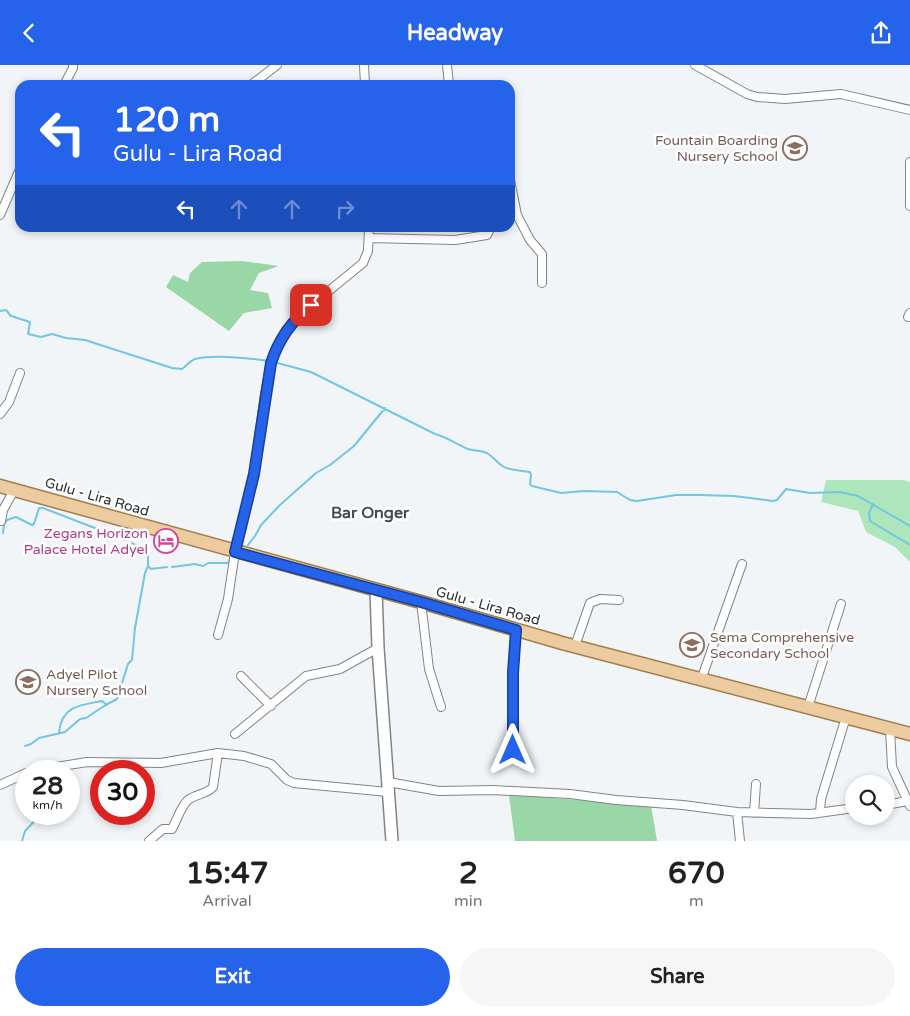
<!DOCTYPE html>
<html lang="en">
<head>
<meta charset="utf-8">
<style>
  body { margin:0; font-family:"Varela Round",sans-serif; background:#f6f6f6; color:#202124; height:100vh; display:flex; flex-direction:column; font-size:19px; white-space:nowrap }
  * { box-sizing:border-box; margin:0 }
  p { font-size:16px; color:#757577 }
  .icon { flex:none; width:28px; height:28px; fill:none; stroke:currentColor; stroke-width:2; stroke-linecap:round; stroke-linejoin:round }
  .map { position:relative; height:776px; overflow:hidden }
  .side { display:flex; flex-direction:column; background:#fff; flex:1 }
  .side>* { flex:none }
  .banner { position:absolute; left:15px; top:15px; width:500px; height:152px; border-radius:15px; box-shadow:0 2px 8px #0003; background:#2563eb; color:#fff; overflow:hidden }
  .buttons { position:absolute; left:845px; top:710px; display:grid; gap:10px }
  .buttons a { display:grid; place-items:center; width:50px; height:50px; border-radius:50%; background:#fff; box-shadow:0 2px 8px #0003; font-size:25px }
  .speed { position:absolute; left:15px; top:695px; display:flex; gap:10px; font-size:25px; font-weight:700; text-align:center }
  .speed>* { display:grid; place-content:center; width:65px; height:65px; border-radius:50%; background:#fff; box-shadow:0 2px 8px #0003; line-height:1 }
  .speed small { font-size:12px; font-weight:400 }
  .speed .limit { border:8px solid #d22; background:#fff; color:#111 }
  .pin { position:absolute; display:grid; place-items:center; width:42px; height:42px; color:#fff; margin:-21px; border-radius:10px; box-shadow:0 2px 8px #0006 }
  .me { position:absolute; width:55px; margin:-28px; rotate:0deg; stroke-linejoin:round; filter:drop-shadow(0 0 4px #0008) }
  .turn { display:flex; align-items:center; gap:18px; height:105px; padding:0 15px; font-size:22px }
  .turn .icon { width:65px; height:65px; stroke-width:2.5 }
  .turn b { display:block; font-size:35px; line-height:42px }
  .lanes { display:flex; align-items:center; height:48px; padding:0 15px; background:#0003; justify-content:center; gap:25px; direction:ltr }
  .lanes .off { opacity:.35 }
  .eta { display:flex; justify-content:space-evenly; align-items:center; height:85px; text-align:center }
  .eta b { font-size:30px; font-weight:700; line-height:35px }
  .primary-button { display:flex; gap:10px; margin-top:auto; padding:10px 15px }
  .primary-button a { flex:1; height:58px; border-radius:30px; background:#2563eb; color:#fff; font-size:20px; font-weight:700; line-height:58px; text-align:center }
  .primary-button a+a { background:#f6f6f6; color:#202124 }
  header { display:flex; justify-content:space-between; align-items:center; height:65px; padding:0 15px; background:#2563eb; color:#fff; font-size:22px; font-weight:700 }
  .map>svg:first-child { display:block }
  .green { fill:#aee6bb }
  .forest { fill:#99d7a7 }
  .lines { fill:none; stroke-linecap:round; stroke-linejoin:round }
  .stream { stroke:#72c6e3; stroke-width:2 }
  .street-casing { stroke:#808487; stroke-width:10 }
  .secondary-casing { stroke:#808487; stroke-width:14 }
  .primary-casing { stroke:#a07e4d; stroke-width:15 }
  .street { stroke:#fff; stroke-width:8 }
  .secondary { stroke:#fff; stroke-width:11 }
  .primary { stroke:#eccb9e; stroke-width:12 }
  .route-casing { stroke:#184099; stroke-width:12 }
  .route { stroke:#2563eb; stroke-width:9 }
  .labels { text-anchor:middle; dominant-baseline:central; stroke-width:5; stroke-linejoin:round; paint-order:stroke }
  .education-label { font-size:14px; fill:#785e54; stroke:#fff; text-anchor:start }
  .street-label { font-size:14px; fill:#2c2e2f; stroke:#fff }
  .hotel-label { font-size:14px; fill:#b23c85; stroke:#fff; text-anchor:end }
  .quarter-label { font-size:16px; font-weight:bold; fill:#484b4e; stroke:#fff }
</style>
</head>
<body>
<header><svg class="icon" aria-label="back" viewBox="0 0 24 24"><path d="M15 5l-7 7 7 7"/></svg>Headway<svg class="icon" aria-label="share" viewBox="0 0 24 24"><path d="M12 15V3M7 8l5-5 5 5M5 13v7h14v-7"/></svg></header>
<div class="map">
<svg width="910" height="776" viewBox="0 0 910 776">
  <rect width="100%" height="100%" fill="#f1f5f8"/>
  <path class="green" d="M826,415H904L910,417V497L895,482L866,467L858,446L821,437Z"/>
  <path class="forest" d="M242,196L279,201L259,208L250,225L268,228L272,243L244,248L229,266L166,222L173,210L188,217L190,208L202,197Z
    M509,730L651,740L657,776H515Z"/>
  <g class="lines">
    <path class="stream" d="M0,246L6,245L11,251L30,257L28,269L41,272L52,269L66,273L85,275L172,303L182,304C186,301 190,296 195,294C215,289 248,293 269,296
      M274,297L311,307L435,369C447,372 456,379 468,384C474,386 480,385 487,388C493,392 497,397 502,401C510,406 521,405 530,407L531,410L530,419L532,421L561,428L584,426L617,427L630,435L637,436L676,430H700L734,431L773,436L777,435L786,424L810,428L840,427L858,431L910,461
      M873,439L869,448L870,456L910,480
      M3,468L4,460L7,455L16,452L32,460L34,459L39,443H43L126,475
      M132,478L148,487V501L151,504L167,502
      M248,480L255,471L261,460L280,440L316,408L330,400L354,381L385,343
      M172,502L195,499L203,501L208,498H228L230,495
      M59,667C62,641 80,640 102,636L107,640
      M25,681L31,679L39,673L65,667L80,654L86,653L104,641L117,634L128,599L132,595L135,563L145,508L148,501
      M22,776L25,766L41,749"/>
    <defs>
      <path id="street" d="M364,0L365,20
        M447,0L449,20
        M695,0L747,29L757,32L785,34L841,29L910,45
        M64,20L73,3V0
        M251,20L277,0
        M910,97V141
        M510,115L517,150L530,175L542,189V218
        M0,150L20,104
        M369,173L455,175L487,170L491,162
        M908,252L910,248
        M0,349L9,337L20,308
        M1,456L3,445L14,425
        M421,537L429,604L441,642
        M218,570L228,534L235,487L254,409L265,329L271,298L276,283L286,265L297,252L363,198L368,186L369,162
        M575,581L590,538L600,534L619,535
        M241,611L271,641
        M701,615L742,499
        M808,642L841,539
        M890,664L892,702L910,741
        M235,669L306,611L340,604L378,583
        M513,685V608L516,565
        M31,706L87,697L161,698L218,688L244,691L271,699L287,715L294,718L388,727
        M388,717L439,726L493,725L570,729L616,735L683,740L737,747L811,749L854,743
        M0,720L26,708
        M886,740L907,736
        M737,747L740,776
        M820,747L821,734L846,652
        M754,748L756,719
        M149,776L163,764H172C177,755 181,741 188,735C196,729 207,729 213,722L218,688"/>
      <path id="secondary" d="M376,525L378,583L392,776"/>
      <path id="primary" d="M0,421L421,537L562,578L910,669"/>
    </defs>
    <use href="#street" class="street-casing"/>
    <use href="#secondary" class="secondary-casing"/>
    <use href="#primary" class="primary-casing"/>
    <use href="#street" class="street"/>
    <use href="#secondary" class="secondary"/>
    <use href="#primary" class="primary"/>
  </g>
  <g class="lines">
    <defs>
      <path id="route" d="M311,240C291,257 279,274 271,298L254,409L235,487L421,537L516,565L513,608V685"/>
    </defs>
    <use href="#route" class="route-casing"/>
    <use href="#route" class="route"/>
  </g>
  <defs>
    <symbol id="school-ring" viewBox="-11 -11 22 22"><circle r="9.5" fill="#fff" stroke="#8d6e63" stroke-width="1.5"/><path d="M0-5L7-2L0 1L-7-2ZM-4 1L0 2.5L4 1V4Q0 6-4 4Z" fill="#8d6e63"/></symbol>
    <symbol id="hotel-ring" viewBox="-11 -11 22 22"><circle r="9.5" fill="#fff" stroke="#d1479c" stroke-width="1.5"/><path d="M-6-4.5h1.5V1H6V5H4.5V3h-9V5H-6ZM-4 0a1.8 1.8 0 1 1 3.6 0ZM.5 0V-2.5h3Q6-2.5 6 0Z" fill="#d1479c"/></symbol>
  </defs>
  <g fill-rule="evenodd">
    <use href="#school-ring" x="781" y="69" width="28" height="28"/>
    <use href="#hotel-ring" x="152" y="462" width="28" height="28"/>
    <use href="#school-ring" x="678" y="566" width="28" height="28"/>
    <use href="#school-ring" x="14" y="603" width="28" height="28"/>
  </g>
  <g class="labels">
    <g class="education-label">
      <text x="778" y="75" text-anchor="end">Fountain Boarding<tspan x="778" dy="16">Nursery School</tspan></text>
      <text x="710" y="572">Sema Comprehensive<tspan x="710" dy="16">Secondary School</tspan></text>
      <text x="46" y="609">Adyel Pilot<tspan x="46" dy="16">Nursery School</tspan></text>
    </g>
    <g class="street-label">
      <text transform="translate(97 432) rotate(16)">Gulu - Lira Road</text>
      <text transform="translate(488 541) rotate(16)">Gulu - Lira Road</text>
    </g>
    <g class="hotel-label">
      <text x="148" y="468">Zegans Horizon<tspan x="148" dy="16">Palace Hotel Adyel</tspan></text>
    </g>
    <g class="quarter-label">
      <text x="370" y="448">Bar Onger</text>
    </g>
  </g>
</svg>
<div class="buttons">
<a><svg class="icon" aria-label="search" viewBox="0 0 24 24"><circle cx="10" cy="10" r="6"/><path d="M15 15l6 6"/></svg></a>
</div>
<div class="speed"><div>28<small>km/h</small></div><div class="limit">30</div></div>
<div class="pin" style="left:311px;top:240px;background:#d93025"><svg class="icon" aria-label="arrive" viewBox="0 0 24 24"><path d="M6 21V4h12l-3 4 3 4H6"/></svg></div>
<svg class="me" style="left:513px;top:685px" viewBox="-20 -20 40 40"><path d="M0-17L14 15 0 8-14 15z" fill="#2563eb" stroke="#fff" stroke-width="4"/></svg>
<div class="banner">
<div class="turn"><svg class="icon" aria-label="left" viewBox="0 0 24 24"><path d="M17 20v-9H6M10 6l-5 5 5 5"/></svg><div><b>120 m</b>Gulu - Lira Road</div></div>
<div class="lanes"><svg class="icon" aria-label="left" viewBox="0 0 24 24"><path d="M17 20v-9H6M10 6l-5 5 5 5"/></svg><svg class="icon off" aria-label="ahead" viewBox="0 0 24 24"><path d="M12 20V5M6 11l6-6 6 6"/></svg><svg class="icon off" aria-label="ahead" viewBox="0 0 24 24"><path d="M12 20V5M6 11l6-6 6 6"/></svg><svg class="icon off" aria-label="right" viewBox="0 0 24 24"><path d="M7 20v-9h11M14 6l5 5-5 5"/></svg></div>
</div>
</div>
<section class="side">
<div class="eta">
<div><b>15:47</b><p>Arrival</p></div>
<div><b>2</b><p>min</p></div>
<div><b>670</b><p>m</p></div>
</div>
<div class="primary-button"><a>Exit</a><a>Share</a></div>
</section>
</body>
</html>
